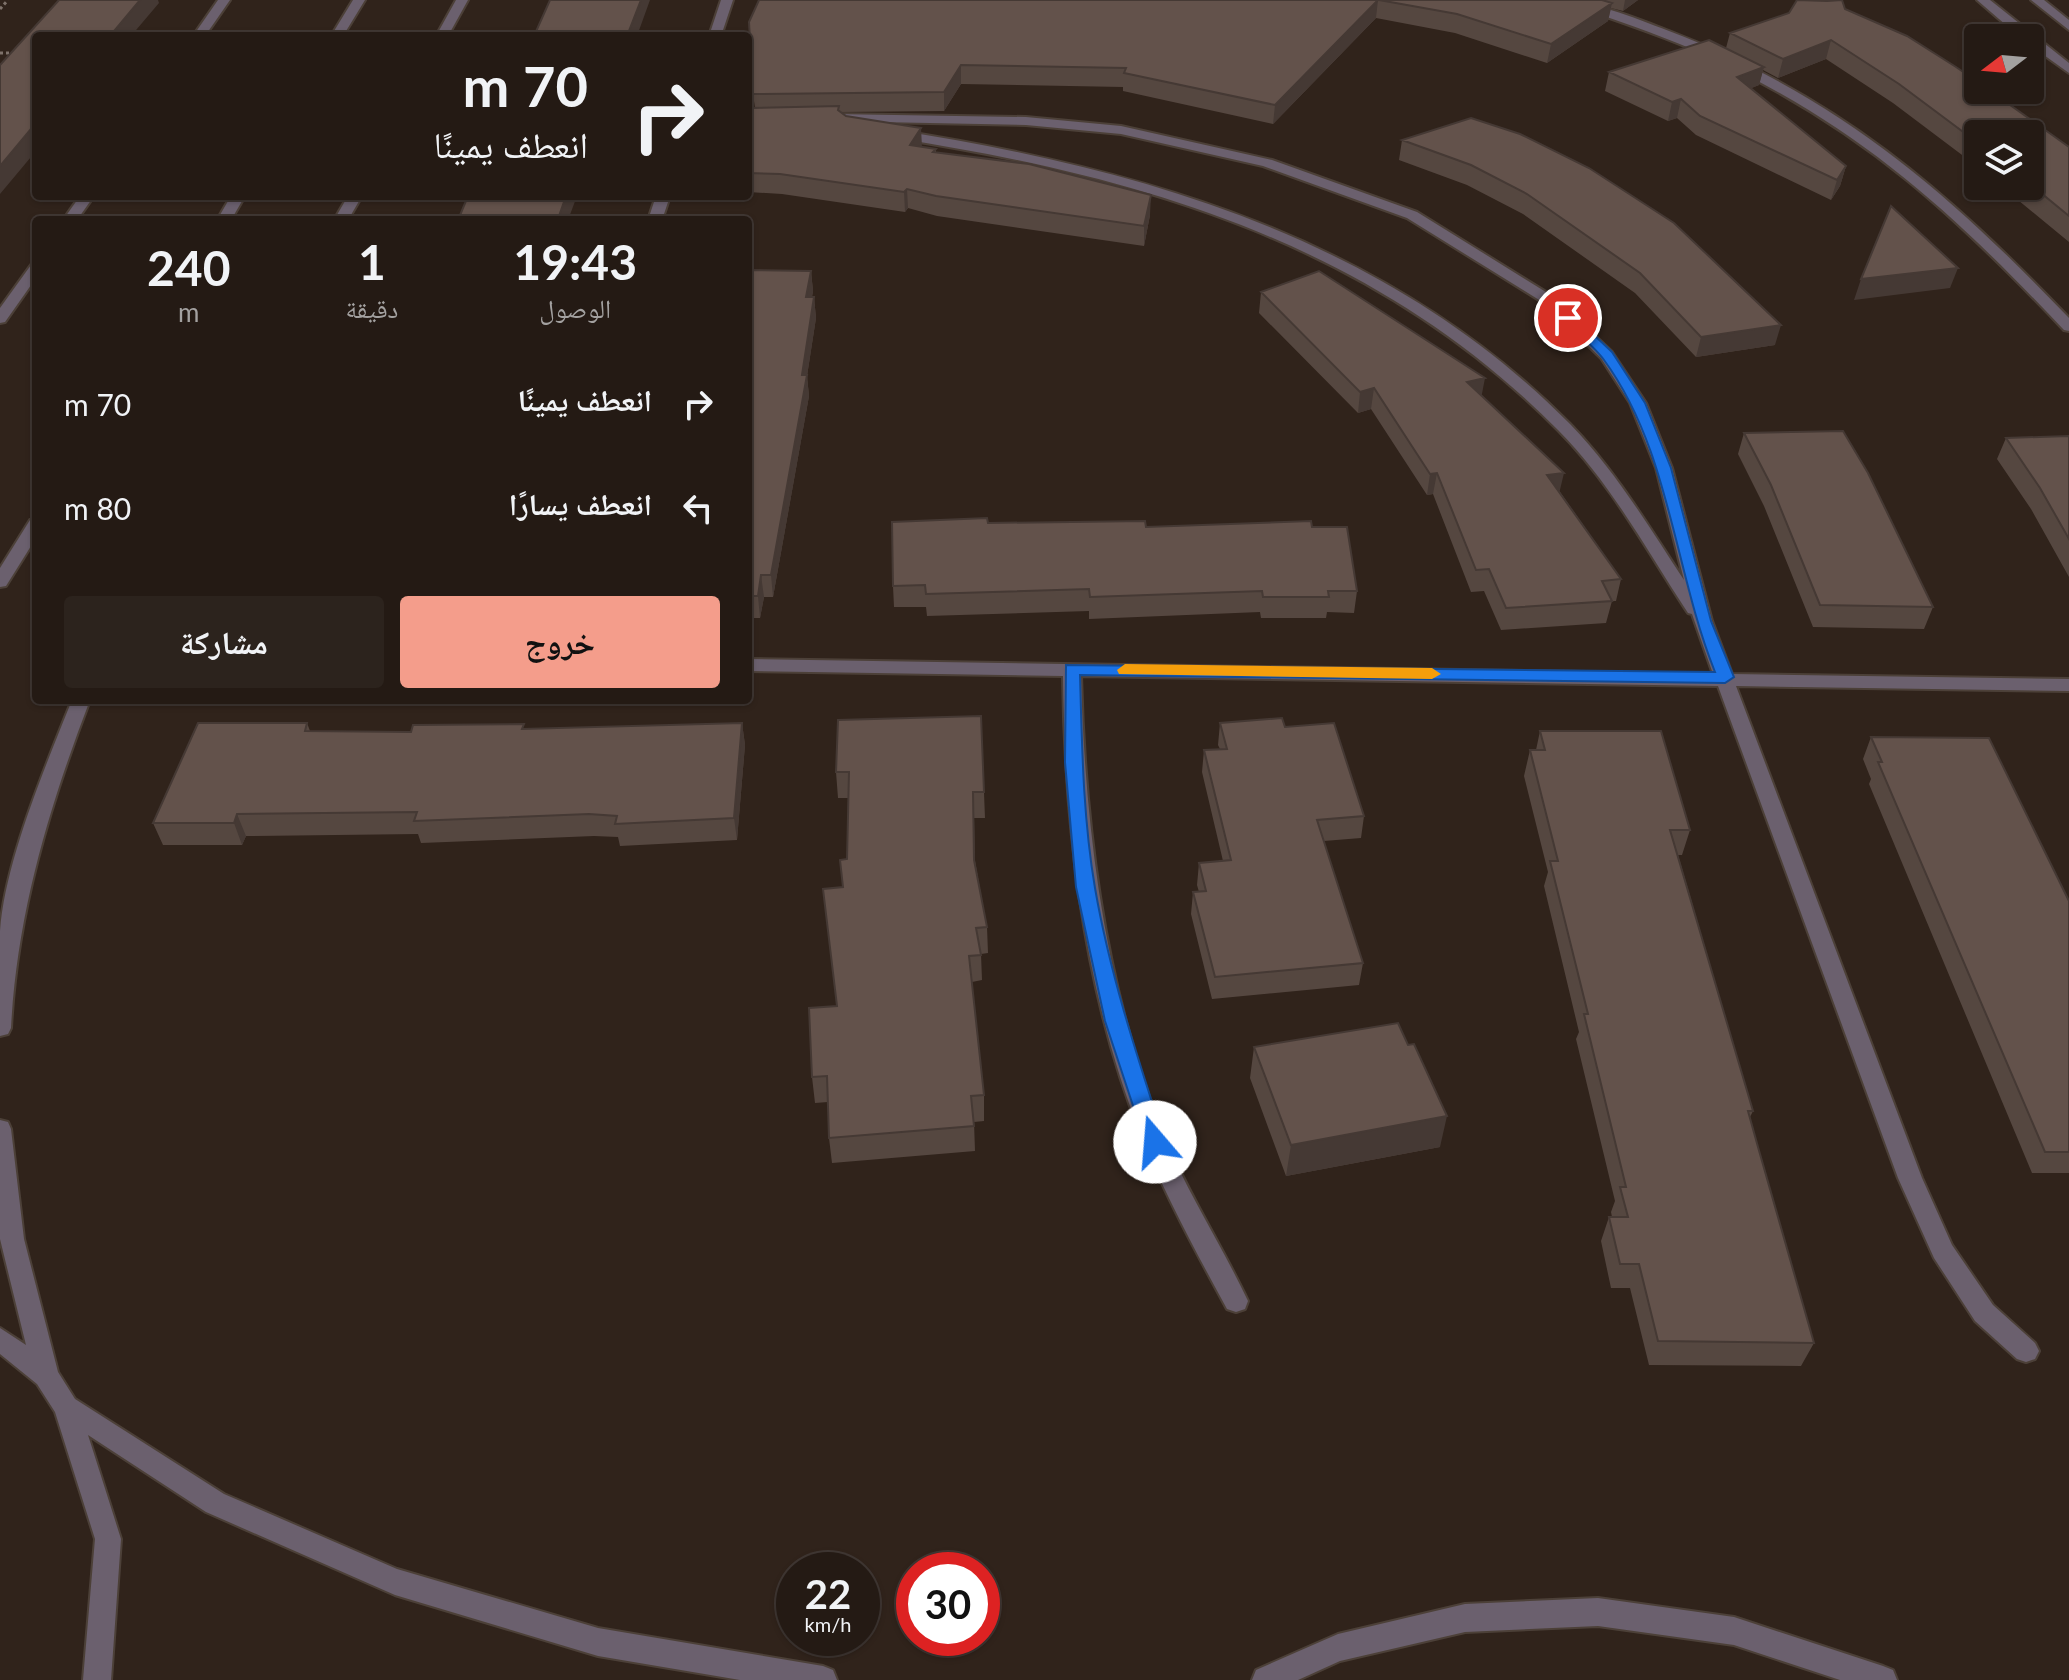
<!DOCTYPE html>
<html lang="ar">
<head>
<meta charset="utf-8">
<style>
  body { margin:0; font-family:Lato,"Noto Naskh Arabic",sans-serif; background:#2c231d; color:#f1f3f6; direction:rtl; height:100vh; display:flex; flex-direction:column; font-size:30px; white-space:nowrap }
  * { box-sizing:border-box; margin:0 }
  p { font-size:26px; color:#a3a1a0 }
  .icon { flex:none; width:44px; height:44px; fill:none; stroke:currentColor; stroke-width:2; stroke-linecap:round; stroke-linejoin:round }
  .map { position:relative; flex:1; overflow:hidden; direction:ltr }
  .side { position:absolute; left:32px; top:216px; width:720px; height:488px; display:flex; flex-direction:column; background:#241a14; border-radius:8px; box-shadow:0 2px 6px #0004,0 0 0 2px #413834; direction:rtl }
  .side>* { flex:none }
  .guide { position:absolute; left:32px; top:32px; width:720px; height:168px; border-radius:8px; box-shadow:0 2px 6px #0004,0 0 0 2px #413834; direction:rtl; background:#241a14; color:#f1f3f6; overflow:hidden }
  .needle { width:52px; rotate:254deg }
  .tools { position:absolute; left:1964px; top:24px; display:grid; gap:16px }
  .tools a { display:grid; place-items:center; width:80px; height:80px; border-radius:8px; background:#241a14; box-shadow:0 2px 6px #0004,0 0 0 2px #413834; font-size:40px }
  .speed { position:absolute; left:776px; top:1552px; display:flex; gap:16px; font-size:40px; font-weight:700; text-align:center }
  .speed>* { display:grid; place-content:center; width:104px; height:104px; border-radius:50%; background:#241a14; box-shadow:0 2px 6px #0004,0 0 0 2px #413834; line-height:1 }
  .speed small { font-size:20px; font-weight:400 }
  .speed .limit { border:12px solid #d22; background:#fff; color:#111 }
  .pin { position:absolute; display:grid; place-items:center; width:68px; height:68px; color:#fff; margin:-34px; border:4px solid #fff; border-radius:50%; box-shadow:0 2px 8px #0007 }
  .me { position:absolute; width:88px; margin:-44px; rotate:342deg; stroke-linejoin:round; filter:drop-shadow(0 0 6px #0008) }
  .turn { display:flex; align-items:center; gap:28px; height:168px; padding:0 32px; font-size:36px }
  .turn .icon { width:104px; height:104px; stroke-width:2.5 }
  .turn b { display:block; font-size:56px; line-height:68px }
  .eta { display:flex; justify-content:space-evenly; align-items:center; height:136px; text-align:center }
  .eta b { font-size:48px; font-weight:700; line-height:56px }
  .action { display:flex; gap:16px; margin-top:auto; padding:16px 32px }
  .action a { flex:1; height:92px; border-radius:8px; background:#f49d8b; color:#111; font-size:32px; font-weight:700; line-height:92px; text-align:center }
  .action a+a { background:#2c231d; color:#f1f3f6 }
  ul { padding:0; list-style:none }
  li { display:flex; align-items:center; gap:24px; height:104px; padding:0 32px }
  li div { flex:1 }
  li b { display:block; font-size:30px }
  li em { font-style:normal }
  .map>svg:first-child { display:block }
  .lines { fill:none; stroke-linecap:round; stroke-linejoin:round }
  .minor-casing { stroke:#4c4038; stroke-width:4 }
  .tertiary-casing { stroke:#4c4038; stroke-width:4 }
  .path { stroke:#7e726b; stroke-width:3; stroke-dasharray:3 3; stroke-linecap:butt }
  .minor { fill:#6b606e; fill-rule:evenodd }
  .tertiary { fill:#6b606e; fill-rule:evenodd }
  .wall { fill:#554740 }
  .shaded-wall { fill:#453934 }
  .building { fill:#63524b; stroke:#453934; stroke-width:2 }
  .route { fill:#1a73e8; stroke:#114b97; stroke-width:2 }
  .slow { fill:#f59e0b }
</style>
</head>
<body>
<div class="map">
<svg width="2069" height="1680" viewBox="0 0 2069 1680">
  <rect width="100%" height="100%" fill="#30231b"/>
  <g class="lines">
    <defs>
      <path id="minor" d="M218,0H230L205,36H193Z
        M721,0H733L721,36H709Z
        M1552,0C1592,0 1632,17 1669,31C1838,96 1946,190 2069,318V331L2064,330C1956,216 1866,132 1722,63C1684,44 1644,30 1604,16C1588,11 1565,9 1552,0Z
        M833,114L1026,117L1121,126L1272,160L1417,212L1554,297L1612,352L1646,403L1672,468L1712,621L1732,674L2069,679V691L1736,686L1922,1178L1952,1245L1993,1305L2035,1343L2039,1351L2035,1359L2026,1362L2017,1359L1975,1321L1934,1258L1898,1178L1718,686L1081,676C1085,830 1105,990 1163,1134C1187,1192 1221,1244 1248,1301L1245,1309L1236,1312L1227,1309C1196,1252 1165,1195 1141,1135C1084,993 1065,827 1063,676L748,671V659L1713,674L1692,614L1688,613C1647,551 1611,483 1558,430C1375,245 1145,177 895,138L889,134L895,130C1145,169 1387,239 1570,424C1615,470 1649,527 1684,580L1656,468L1630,403L1601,358L1544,303L1407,218L1263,166L1121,134L1026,125L828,121L827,118Z
        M80,196H94L77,220H63Z
        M656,196H670L662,220H648Z
        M36,264V278L5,322L0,323V308L31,265Z"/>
      <path id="tertiary" d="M353,0H365L343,36H331Z
        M456,0H468L448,36H436Z
        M1977,0H1990L2069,63V73L2030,45V38H2021Z
        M2031,0H2044L2069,20V30Z
        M231,196H245L231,220H217Z
        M348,196H362L348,220H334Z
        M36,519V538L6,586L0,587V568L30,520Z
        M72,700H90C49,807 17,913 11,1028L8,1034L0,1036C0,1002 0,966 0,931C5,861 46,765 72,700Z
        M0,1120L8,1122L11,1129L24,1239L58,1372L75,1399L224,1494L397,1569L598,1628L823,1666L833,1670L837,1680H740L598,1656L395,1595L206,1512L88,1435L121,1539L111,1680H83L95,1539L55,1412L37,1384L0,1354V1328L26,1345L0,1239Z
        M1598,1598L1734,1617L1883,1666L1893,1670L1897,1680H1840L1734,1645L1598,1626L1465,1632L1340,1661L1298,1680H1252L1256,1670L1338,1634L1465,1604Z"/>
    </defs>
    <use href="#minor" class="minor-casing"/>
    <use href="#tertiary" class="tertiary-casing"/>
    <path class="path" d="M0,9L8,0
      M0,53H15"/>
    <use href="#minor" class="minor"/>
    <use href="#tertiary" class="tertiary"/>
  </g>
  <path class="wall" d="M759,0H1638L1623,11L1611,8L1608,21L1547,63L1455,33L1376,18L1273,124L1123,91V87L961,84L944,111L841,112L846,116L922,147L936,149V152L1150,215L1144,246L937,216L908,208L905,212L782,194L748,192V110L755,108L753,94Z
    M1845,9L2069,147V242L2001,186H2030V134H1978V167L1893,103L1826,59L1778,78L1763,70L1759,85L1751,88L1846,166L1840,186L1831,200L1696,135L1677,118L1668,121L1605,91L1609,72L1726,48L1730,33Z
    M1471,118L1775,345L1696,357L1635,293L1523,214L1467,185L1399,160L1402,140Z
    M748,270L811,271L813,291L812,297H814L816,318L807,376L809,396L773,597H764L760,618H748Z
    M1261,292L1482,396L1560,492L1621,579L1616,601H1612L1606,623L1501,630L1484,591L1471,592L1433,494L1427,495L1371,409L1358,413L1259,313Z
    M1744,433L1933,607L1924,629L1813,627L1764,506L1738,454Z
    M2069,436V577L2031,509L1997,459L2006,438Z
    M988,523L1146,527H1312L1357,591L1354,613L1327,612L1326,618H1261L1260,612L1089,619V611L927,616L926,607H894L893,586Z
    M981,716L985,818H974L975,861L987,927L988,953L981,954L982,980L972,982L984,1095V1121L974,1122L975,1151L832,1163L829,1138L828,1102L815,1103L812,1077L837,1006L847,859L848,798H838L836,772Z
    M307,723L310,731L411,732L742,723L745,745L737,840L620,846L618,837L594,836L421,843L418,834L246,836L242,845H163L153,823Z
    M1220,723L1285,727L1364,816L1361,838L1324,841L1363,963L1359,985L1212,999L1191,914L1193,892H1199L1197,885L1199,863L1223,861L1202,772L1204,750L1220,749L1218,745Z
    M1540,731L1690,830L1682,855H1678L1753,1111L1750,1117L1758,1147L1814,1343L1801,1366L1649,1365L1630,1288H1611L1601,1241L1609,1217H1612L1611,1212L1615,1201L1576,1039L1579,1032L1544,886L1548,872L1524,776L1530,750H1536Z
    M1871,737L2069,901V1173H2032L1869,784L1871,779L1863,759Z
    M1408,1045L1440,1147L1286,1176L1250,1078L1254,1047Z"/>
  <path class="shaded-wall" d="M140,0H158L159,3L131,36H110Z
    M641,0H650L637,36H627Z
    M1378,0L1376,18L1273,124L1275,105Z
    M1625,0H1638L1623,11Z
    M1612,3L1608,21L1547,63L1551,44Z
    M1831,40L1826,59L1778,78L1783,59Z
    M961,65V84L944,111V92Z
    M1764,67L1759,85L1733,96L1737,77Z
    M1681,99L1677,118L1668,121L1672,102Z
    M36,123V151L0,194V166Z
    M921,128L922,147L910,145Z
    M1846,166L1840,186L1831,200L1837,180Z
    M907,189L908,208L905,212L904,192Z
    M1151,195L1150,215L1144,246V226Z
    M566,196H577L568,220H558Z
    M1958,268L1950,288L1854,300L1861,279Z
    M811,271L813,291L808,318L806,297Z
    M814,297L816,318L807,376L809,396L773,597L771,575Z
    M1781,325L1775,345L1696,357L1701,337Z
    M1485,378L1481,399L1467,382Z
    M1374,388L1371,409L1358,413L1360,392Z
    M1437,473L1433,494L1427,495L1430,474Z
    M1564,473L1559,494L1547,475Z
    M761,575L764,597L760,618L758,596Z
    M742,723L745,745L737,840L734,818Z
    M237,814L246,836L242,845L234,823Z
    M1447,1116L1440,1147L1286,1176L1291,1145Z"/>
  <path class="building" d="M59,0H140L110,36H36V123L0,166V65Z
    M550,0H641L627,36H534Z
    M759,0H1378L1275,105L1124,73L1126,68L961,65L944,92L753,94L749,22Z
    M1379,0H1602L1612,3L1551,44L1457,14Z
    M1797,0L1827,1L1842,0L1845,9L1907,36L1956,67L1978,82V90H1989L2069,147V216L2030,184V134H1978V143L1899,84L1831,40L1783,59L1730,33L1789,13Z
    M1709,40L1764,67L1737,77L1846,166L1837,180L1700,116L1681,99L1672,102L1609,72Z
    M839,106L838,110L846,116L921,128L910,145L936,149L933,152L1029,164L1151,195L1144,226L936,196L907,189L904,192L780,174L748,173V110L749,108Z
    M1471,118L1520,134L1589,168L1674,223L1781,325L1701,337L1640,273L1527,194L1471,165L1402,140Z
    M468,196H566L558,219H568L458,220Z
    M1891,206L1958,268L1861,279Z
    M748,270L811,271L806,297H814L802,375H807L771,575H761L758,596H748Z
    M1319,271L1485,378L1467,382L1564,473L1547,475L1621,579L1602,581L1612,601L1506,608L1489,569L1476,570L1437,473L1430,474L1374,388L1360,392L1261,292Z
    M1843,431L1868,473L1933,607L1820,605L1771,485L1744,433Z
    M2069,436V539L2040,488L2006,438Z
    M987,518L988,523L1145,521L1146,527L1311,521L1312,527H1347L1357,591H1328L1329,597H1263L1262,591L1090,597L1089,589L926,594L925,585L893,586L892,522Z
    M981,716L984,792H973L974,860L987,927L976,928L981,955L969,956L984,1095L971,1096L974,1126L829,1138L827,1076L812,1077L809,1008L837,1006L823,889L843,887L840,860L847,859L849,772H836L838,720Z
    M1282,718L1285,727L1334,723L1364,816L1317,820L1363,963L1215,977L1193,892L1206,891L1199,863L1231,860L1204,750L1227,749L1220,723Z
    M198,723H307L305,731L411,732L413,725L524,724L522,729L742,723L734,818L615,824L617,816L589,814L414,821L417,812L237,814L234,823H153Z
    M1540,731H1661L1690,830H1670L1753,1111H1748L1758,1147L1814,1343L1658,1341L1639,1264H1620L1609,1217H1628L1620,1187H1626L1584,1014H1588L1550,861H1558L1530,750H1545Z
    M1871,737L1989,738L2069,901V1152H2045L1878,762H1882Z
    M1398,1023L1408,1045L1414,1044L1447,1116L1291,1145L1254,1047Z"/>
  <path class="route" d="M1564,315H1573L1612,352L1645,403L1671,468L1711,621L1734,677L1725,683L1080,675C1082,746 1083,818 1095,888C1110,975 1138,1059 1165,1142L1155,1151L1147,1148L1105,1021L1076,887L1065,762L1066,665L1715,672C1674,570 1670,450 1604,360C1593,345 1577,333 1564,321Z"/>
  <path class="slow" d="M1125,664L1432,668L1441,674L1432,679L1119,674L1117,670Z"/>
</svg>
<div class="tools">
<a><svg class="needle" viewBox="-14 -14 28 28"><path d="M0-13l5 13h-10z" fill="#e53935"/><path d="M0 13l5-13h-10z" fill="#a3a1a0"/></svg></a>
<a><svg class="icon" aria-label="layers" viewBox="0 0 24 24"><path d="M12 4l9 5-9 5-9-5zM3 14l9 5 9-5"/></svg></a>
</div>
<div class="speed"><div>22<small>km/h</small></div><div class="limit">30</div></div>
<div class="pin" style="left:1568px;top:318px;background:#d93025"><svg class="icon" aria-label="arrive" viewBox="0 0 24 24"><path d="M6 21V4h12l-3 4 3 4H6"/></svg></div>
<svg class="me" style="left:1155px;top:1142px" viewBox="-20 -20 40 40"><circle r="19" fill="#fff"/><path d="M0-13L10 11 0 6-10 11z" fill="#1a73e8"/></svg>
<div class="guide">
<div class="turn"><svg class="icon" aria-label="right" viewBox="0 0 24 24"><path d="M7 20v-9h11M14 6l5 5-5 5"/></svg><div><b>70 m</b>انعطف يمينًا</div></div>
</div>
<section class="side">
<div class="eta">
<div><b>19:43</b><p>الوصول</p></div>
<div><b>1</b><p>دقيقة</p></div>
<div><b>240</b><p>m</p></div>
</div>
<ul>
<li><svg class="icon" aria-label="right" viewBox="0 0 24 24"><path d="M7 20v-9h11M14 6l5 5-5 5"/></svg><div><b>انعطف يمينًا</b></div><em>70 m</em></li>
<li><svg class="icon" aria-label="left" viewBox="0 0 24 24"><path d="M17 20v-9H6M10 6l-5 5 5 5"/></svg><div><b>انعطف يسارًا</b></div><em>80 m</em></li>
</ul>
<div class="action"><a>خروج</a><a>مشاركة</a></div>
</section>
</div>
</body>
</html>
